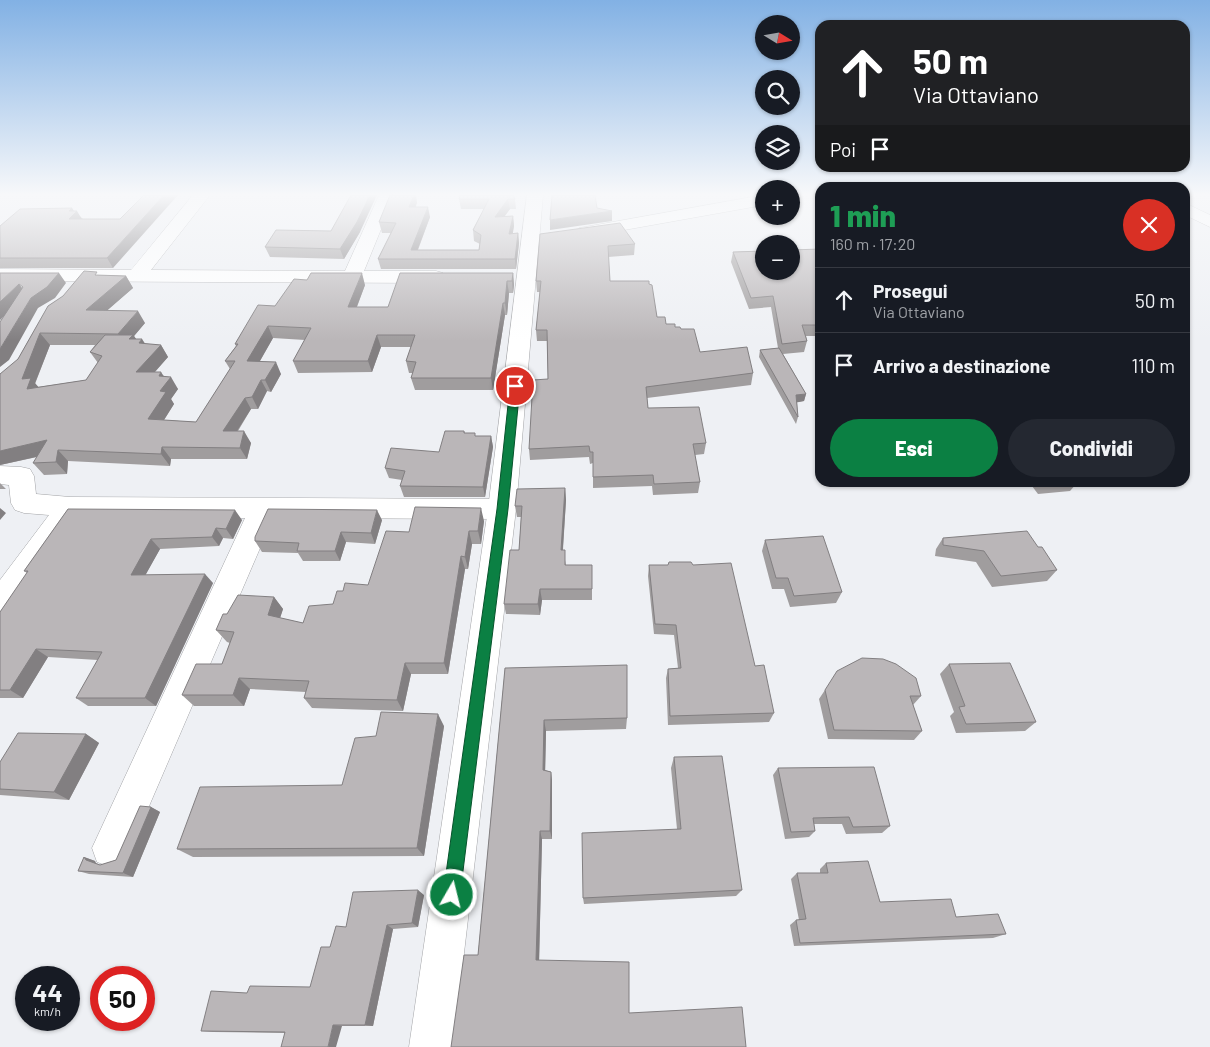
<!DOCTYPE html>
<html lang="it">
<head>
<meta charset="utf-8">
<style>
  body { margin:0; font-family:Barlow,sans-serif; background:#242831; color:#f1f3f6; height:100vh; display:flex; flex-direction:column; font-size:19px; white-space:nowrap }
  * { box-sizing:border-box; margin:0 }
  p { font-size:16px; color:#9ea1a6 }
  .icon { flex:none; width:28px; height:28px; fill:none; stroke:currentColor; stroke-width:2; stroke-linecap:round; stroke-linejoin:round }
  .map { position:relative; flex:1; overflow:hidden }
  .side { position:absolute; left:815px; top:182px; width:375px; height:305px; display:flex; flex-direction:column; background:#171b24; border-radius:15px; box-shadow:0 1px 4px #0004 }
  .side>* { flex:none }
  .banner { position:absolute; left:815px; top:20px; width:375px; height:152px; border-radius:15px; box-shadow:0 1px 4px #0004; background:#202124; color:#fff; overflow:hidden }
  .needle { width:32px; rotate:101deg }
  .tools { position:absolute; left:755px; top:15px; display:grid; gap:10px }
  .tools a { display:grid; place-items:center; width:45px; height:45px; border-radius:50%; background:#171b24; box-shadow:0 1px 4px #0004; font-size:25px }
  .speed { position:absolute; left:15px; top:966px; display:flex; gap:10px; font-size:25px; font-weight:700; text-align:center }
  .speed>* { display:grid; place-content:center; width:65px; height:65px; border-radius:50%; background:#171b24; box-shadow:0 1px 4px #0004; line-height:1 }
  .speed small { font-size:12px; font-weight:400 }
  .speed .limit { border:8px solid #d22; background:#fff; color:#111 }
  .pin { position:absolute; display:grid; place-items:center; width:42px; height:42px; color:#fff; margin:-21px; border:2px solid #fff; border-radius:50%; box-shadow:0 1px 5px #0007 }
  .me { position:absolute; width:55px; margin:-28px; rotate:8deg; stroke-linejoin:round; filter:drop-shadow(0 0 4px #0008) }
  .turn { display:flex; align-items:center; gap:18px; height:105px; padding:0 15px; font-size:22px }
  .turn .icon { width:65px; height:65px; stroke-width:2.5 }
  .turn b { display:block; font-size:35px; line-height:42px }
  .then { display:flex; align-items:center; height:48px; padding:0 15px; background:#0003; gap:10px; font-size:19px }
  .round { display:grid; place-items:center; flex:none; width:52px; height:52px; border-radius:26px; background:#242831 }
  .overview { display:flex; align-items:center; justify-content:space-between; height:85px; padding:0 15px }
  h1 { font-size:30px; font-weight:800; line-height:38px; color:#1e9e55 }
  .primary-button { display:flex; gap:10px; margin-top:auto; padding:10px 15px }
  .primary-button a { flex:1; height:58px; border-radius:30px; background:#0b8043; color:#fff; font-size:20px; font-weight:800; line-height:58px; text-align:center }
  .primary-button a+a { background:#242831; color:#f1f3f6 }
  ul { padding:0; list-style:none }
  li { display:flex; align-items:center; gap:15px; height:65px; padding:0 15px; border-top:1px solid #363941 }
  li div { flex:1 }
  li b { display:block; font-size:19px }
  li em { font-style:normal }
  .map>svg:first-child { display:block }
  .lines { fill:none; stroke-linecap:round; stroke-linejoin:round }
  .minor-casing { stroke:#a3a4a7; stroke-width:1 }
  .major-casing { stroke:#a3a4a7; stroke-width:1 }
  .minor { fill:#fff; fill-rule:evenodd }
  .major { fill:#fff; fill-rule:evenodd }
  .wall { fill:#a09d9e; fill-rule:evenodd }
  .shaded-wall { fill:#827f81 }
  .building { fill:#bab6b8; stroke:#827f81 }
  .route { fill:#0b8043; stroke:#07532c }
</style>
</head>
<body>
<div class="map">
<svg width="1210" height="1047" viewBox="0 0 1210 1047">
  <rect width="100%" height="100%" fill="#eef0f4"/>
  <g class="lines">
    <defs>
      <path id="minor" d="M193,195H210L151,270L345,271L379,195H395L364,271H436L443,273L446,277L443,281L436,283L0,281V269L131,270Z
        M764,195V205L585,237L579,236L576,232L579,228L585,227Z
        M1185,203L1210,215V227L1185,215Z
        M0,466L21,467L30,469L34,476L36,494L70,497L502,499L512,502L516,509L512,516L502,519L273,518L125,862L111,867L97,862L92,848L245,518L77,517L11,612L0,616V580L49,515L24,513L15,510L11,503L9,485L0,484Z"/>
      <path id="major" d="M527,195H543L516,509L453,1047H409L488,509Z"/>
    </defs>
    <use href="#minor" class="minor-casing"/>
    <use href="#major" class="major-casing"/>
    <use href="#minor" class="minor"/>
    <use href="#major" class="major"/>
  </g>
  <path class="wall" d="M514,197L515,199L516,209H510L504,216H513L514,226L512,234L518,233L519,243L516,269H381L378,259L391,233H382L379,222L417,202L416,207L430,217L418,250H479L480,244L474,241L473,230L484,209H461L459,199Z
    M72,208L74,211L83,219H120L113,268H0V226Z
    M360,232L344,259L270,257L265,247Z
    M540,234L635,244L634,255L608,257L610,281L649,284L657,317L666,324L681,329L700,352L753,373L751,385L647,398L648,408L706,443L704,454L695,455L700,482L698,493L653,495L652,486L593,488V463L590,464L589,457L530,460L529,449L548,379L547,341H537L536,330L540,292H537L536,281Z
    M820,249V336H806L807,341L804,352L783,354L806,394L804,401L797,402L798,417L796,424L759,357L760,350L778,348L771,307L749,309L731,262L733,252Z
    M513,273L514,285L513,293H509L507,315H505L493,390H415L411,378L413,373H409L406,361L411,347H381L372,372L298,373L293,361L305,340L273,338L260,361L281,374L271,392L267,391L258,409H251L238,431L251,443L247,459H171L170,466L68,461L67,474L44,475L33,463L37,457L0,465L18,359L48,306L98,275L126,276L133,288L107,310L145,323L134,336L136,339L145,344L161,345L168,357L155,372L164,376L178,389L171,399L174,404L164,420L196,422L230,369L225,361L236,346L235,344L275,306L365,285L357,307H388ZM50,345H95L90,352L98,363L86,380L38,387L35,384Z
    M464,431L465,433L475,436H491L493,447L485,497H404L400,486L402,480L389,478L385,468L439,452Z
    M1029,482H1076L1077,483L1070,491L1038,494Z
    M0,483L6,489H0Z
    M565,488L566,500L563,550L566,565H592V600H542L540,615L506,614L504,604L519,550L521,517H517L515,506Z
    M68,509L242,520L233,539L223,538L219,546L160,549L145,575L213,583L156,706H88L76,698L98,660L48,657L23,698H0V612L27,573L24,571Z
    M382,520L375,544L346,542L340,561H303L298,553L262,552L255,541Z
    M484,521L481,544H472L468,569H465L448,674H411L403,711L312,708L304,698L306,692L250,689L244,706H194L182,695L222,664L230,643L227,642L216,630L227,614L274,597L283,609L280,618L303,623L333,604L343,591L368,585L409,532Z
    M943,538L1038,547L1057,570L1047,581L992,587L976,562L935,556L936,549Z
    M765,540L842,592L836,603L790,607L784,589H772L762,551Z
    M649,565L755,666L774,713L769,722L668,725L666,678L668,669L678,668L674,635L654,634L648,576Z
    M949,664L1036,722L1025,731L956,733L950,716L954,712L940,674Z
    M505,668L627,718L626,729L546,731L545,770L551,772L552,781V839H542L539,961L629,1013L746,1047H451L478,955Z
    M825,690L921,696L913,705L922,731L914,740L828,739L819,699Z
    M444,726L424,856L193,857L177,849L342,785L376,736Z
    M86,734L99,743L69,800L0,795V762Z
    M674,757L742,890L736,896L584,904L583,898L677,829L671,768Z
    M778,768L890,826L882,833L846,834L842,824H814L815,831L809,837L785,839L773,775Z
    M151,807L160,812L133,877L89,874L78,871L84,857L95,861L96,863L100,865L116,860Z
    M826,863L880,902L956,917L1006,934L993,938L794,946L790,925L796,920H799L791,879L797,873H820V869Z
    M424,895L418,927L393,929L373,1026H342L285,1033L213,1032L201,1031L247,993L310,987L330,947L346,927Z"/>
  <path class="shaded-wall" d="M164,195H178L113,268L107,258Z
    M370,195H377L360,232L344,259L340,249Z
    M414,195H416L417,202L412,217L409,207Z
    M508,199L510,209L497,227L495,217Z
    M428,207L430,217L414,259L411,250Z
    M72,208L75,213L77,211L83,221L69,219V211Z
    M612,211V221L550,230V220Z
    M513,216L514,226L511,245L509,234Z
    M518,233L519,243L516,269L515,259Z
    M59,273L66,283L55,298L38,308L9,360L0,367V349L31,298Z
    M362,273L365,285L352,319L348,307Z
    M513,273L514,285L513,293L512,281Z
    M126,276L133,288L94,322L86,310Z
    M507,281L509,293L507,315L505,303Z
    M19,284L27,294L0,320V302Z
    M503,303L505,315L493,390L491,378Z
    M138,311L145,323L134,336L141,346H126L118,334Z
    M268,326L273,338L253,373L247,361Z
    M40,333L50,345L35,383L41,390L27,389L22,379Z
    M377,335L381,347L372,372L368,361Z
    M142,339L150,351L139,343Z
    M161,345L168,357L144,384L136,372Z
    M276,362L281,374L271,392L265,380Z
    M161,372L167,381L171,377L178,389L171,399L174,404L157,431L148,419L159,376Z
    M261,380L267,391L258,409L252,397Z
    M806,394L804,401L794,403L796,395Z
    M245,398L251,409L230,442L223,431Z
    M244,431L251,443L247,459L240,448Z
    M491,436L493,447L485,497L483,487Z
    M47,440L58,452L0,465V451Z
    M162,447L171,459L170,466L161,454Z
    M58,450L68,461L67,474L56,462Z
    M565,488L566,500L562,561L561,550Z
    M0,508L6,513L0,520Z
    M481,508L484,521L481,544L478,531Z
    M235,510L242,520L233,539L226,529Z
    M377,510L382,520L375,544L371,533Z
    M216,528L223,538L219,546L212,537Z
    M469,531L472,544L468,569L465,557Z
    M341,532L346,542L340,561L335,551Z
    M151,539L160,549L140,585L131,575Z
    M461,556L465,569L448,674L444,663Z
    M205,574L213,583L156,706L145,698Z
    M540,589L542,600L540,615L538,604Z
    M274,597L283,609L277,627L268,615Z
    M36,649L48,657L23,698L10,690Z
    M405,663L411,674L403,711L397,700Z
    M239,678L250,689L244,706L233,695Z
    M438,714L444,726L424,856L417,848Z
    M544,720L546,731L545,779L543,770Z
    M86,734L99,743L69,800L54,792Z
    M551,772L552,781V839L550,831Z
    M151,807L160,812L133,877L123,873Z
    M540,831L542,839L539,964L536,960Z
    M84,857L95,861L96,864L86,860Z
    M418,890L424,895L418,927L412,923Z
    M387,925L393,929L373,1026L365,1025Z
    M333,1025L342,1026L336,1047H328Z"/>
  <path class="building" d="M144,195H164L107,258H0V226L20,209L72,208L69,211H77L69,219H120Z
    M351,195H370L357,222L340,249L265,247L276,230L331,231Z
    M390,195H414L409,207H428L411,250H479L481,235L473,230L489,199H459L460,195H513L515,199H508L495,217L513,216L509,234L518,233L515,259H378L396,223L379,222Z
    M552,195H595L597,208L612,211L550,220Z
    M620,223L635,244L608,246L610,281H649V284L652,285L657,317H665L666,324H675V327H680L681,329H694L700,352L747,347L753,373L646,387L648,408L699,407L706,443L693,444L700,482L654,484L653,475L593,477V452H590L589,446L529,449L533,380L548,379L547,330H536L541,281H536L540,234Z
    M820,249V325H802L807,341L782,344L773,296L751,298L733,252L764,251V271H791V250Z
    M84,271L97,272L95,275L126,276L86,310L138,311L118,334L40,333L22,379L31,378L27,389L86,380L102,356L90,352L105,335H133L129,339H142L139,343L161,345L136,372H161L159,376L171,377L160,391L166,392L148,419L196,422L235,361H225L238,344H235L258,305L275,306L294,279L307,280L311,273H362L348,307H388L400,273H513L512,281H507L505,303H503L491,378H411L416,362L406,361L415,335H377L368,361H293L311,328L268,326L247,361L276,362L265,380H261L252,397L245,398L223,431H244L240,448L162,447L161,454L58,450L56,462L33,463L47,440L0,451V374L18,359L48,306L63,296Z
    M0,273H59L47,287L31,298L0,349V322L23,287L19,284L0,302Z
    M779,348L806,394L796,395L798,417L760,350Z
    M445,431H464V433H475V436H491L483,487L400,486L405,471L385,468L391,448L439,452Z
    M1041,482H1076L1077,483L1044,486Z
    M565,488L561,550H565V565H592V589H540L538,604H504L510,550H519L522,506H515L517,489Z
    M415,507L481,508L478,531H469L465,557L461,556L444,663H405L397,700L304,698L309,681L239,678L233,695H182L196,664H222L234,632L216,630L223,614H227L238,595L274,597L268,615L303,623L309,606L333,604L337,591H343L345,583L368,585L386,531L409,532Z
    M68,509L235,510L226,529L216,528L212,537L151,539L131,575L205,574L145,698H76L102,652L36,649L10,690H0V612L28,571H24Z
    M268,509L377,510L371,533L341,532L335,551H297L299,543L255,541V537Z
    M1027,531L1038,547H1042L1057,570L1001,576L984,551L943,545V538Z
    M823,536L842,592L794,596L788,578H776L765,540Z
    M669,562H691L693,565L731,563L755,666L764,665L774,713L670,716L668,669L681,668L676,625L655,624L649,565H668Z
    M862,658L883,659L896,664L916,678L921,696H910L922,731L834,730L825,690L837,671Z
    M1010,663L1036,722L966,724L959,707L965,706L949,664Z
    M627,665V718L544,720L543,770L551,772L550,831H540L536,960L629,962V1013L742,1007L746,1047H451L464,955H478L505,668Z
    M381,712L438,714L417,848L177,849L200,787L342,785L355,738L376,736Z
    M18,733L86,734L54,792L0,789V762Z
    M722,756L742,890L583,898L582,833L681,829L674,757Z
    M874,767L890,826L853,827L849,817L813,818L815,831L791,832L778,768Z
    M140,806L151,807L123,873L78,871L84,857L86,860L100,865L116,860Z
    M868,861L880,902L951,899L956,917L998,914L1006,934L800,943L796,920L806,919L797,873H828L826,863Z
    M418,890L412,923L387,925L365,1025H333L328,1047H281L285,1032L201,1031L211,991L247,993L250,986L310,987L321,947H330L336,926L346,927L353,892Z"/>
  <linearGradient id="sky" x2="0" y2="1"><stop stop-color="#82b1e4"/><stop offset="0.57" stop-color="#f7f8fa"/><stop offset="1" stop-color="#f7f8fa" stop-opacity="0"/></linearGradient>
  <rect width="1210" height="341" fill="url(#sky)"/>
  <path class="route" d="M515,383L520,386L508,509L460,895L457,901L452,904L446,901L443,895L497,509L510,386Z"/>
</svg>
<div class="tools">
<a><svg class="needle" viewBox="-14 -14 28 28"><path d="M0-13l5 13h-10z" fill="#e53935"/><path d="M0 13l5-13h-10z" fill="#9ea1a6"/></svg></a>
<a><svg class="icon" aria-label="search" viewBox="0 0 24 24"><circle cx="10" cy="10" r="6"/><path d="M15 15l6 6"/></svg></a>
<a><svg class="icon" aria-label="layers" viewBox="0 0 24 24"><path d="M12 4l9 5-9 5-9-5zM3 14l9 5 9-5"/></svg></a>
<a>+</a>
<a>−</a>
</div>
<div class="speed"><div>44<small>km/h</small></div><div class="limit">50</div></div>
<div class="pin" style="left:515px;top:386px;background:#d93025"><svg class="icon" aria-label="arrive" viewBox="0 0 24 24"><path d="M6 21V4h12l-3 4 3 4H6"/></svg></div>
<svg class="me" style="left:452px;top:895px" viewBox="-20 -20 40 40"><circle r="17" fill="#0b8043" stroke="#fff" stroke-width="3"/><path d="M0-11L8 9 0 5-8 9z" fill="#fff"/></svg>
<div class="banner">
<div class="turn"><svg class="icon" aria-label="ahead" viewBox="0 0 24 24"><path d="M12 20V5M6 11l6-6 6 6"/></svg><div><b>50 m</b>Via Ottaviano</div></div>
<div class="then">Poi<svg class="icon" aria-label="arrive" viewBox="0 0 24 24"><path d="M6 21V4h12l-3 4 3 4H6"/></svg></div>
</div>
<section class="side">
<div class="overview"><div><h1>1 min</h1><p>160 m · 17:20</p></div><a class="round" style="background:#d93025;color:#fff"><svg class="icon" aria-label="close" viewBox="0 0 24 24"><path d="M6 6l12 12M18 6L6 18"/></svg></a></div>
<ul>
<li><svg class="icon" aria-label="ahead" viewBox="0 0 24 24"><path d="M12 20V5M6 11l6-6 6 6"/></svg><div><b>Prosegui</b><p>Via Ottaviano</p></div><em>50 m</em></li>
<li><svg class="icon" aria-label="arrive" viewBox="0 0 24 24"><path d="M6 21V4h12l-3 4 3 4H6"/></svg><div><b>Arrivo a destinazione</b></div><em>110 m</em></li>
</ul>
<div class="primary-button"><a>Esci</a><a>Condividi</a></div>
</section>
</div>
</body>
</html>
